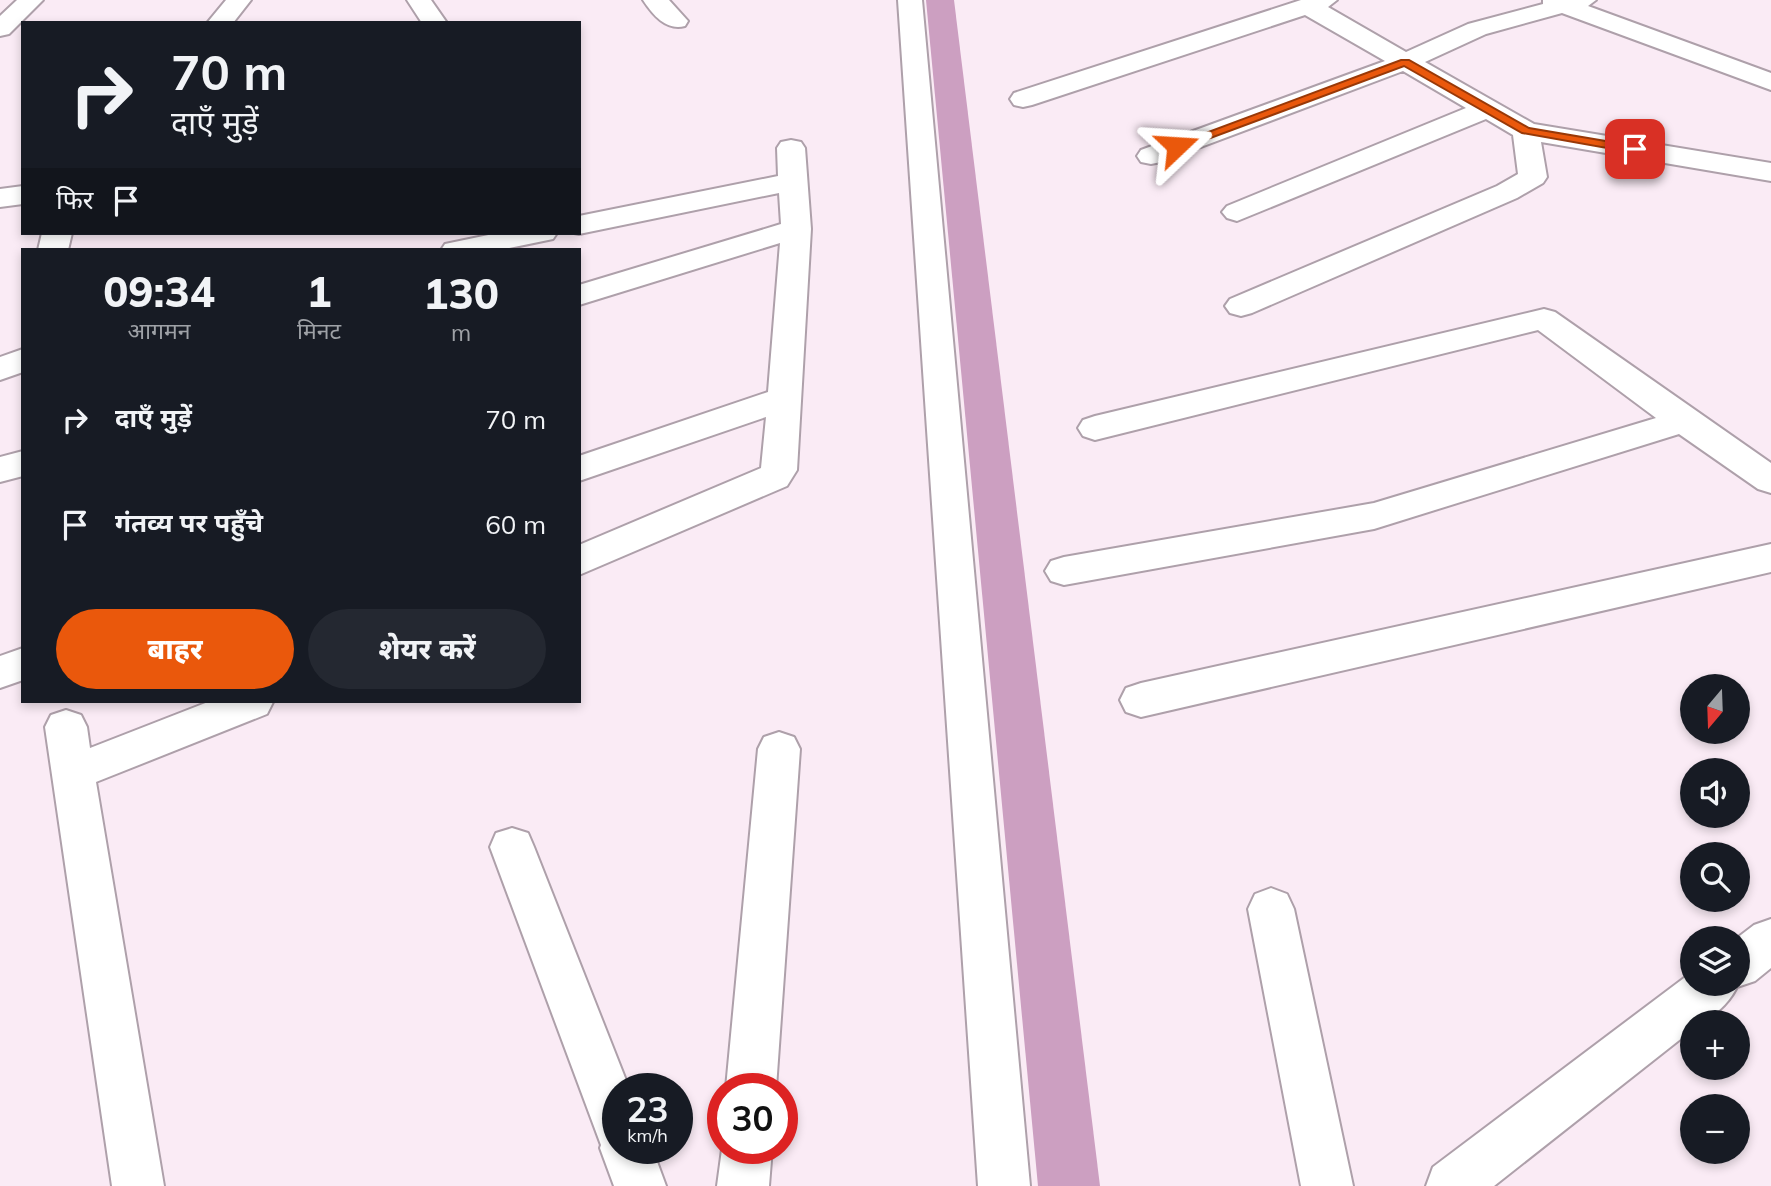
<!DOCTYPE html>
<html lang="hi">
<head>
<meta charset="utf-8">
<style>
  body { margin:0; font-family:Mulish,"Noto Sans Devanagari",sans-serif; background:#242831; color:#f1f3f6; height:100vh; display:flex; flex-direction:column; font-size:26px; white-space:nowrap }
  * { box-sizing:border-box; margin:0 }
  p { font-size:23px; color:#9ea1a6 }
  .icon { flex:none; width:38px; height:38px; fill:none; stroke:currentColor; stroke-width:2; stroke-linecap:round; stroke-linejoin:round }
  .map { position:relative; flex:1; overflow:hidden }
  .sheet { position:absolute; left:21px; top:248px; width:560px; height:455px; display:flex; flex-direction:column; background:#171b24; border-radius:0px; box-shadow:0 4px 10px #0003 }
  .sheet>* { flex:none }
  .guide { position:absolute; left:21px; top:21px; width:560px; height:214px; border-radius:0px; box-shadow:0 4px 10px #0003; background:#171b24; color:#f1f3f6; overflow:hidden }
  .needle { width:46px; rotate:199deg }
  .controls { position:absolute; left:1680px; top:674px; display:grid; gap:14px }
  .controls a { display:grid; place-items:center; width:70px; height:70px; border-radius:50%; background:#171b24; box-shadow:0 4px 10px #0003; font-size:35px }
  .speed { position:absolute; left:602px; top:1073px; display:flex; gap:14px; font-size:35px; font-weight:700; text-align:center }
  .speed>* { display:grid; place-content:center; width:91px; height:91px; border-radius:50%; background:#171b24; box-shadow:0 4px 10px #0003; line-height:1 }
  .speed small { font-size:18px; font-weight:400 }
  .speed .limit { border:10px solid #d22; background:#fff; color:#111 }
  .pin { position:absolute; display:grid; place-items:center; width:60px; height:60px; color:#fff; margin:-30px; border-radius:14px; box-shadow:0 4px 10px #0006 }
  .me { position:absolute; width:77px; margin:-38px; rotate:70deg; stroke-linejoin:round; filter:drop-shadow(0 0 5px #0008) }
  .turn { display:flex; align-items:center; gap:24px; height:147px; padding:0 35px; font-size:32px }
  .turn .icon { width:91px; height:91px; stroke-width:2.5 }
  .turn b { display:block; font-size:49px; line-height:60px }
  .then { display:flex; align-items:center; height:66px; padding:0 35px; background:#0003; gap:14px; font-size:26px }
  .eta { display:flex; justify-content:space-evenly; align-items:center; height:119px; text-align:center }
  .eta b { font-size:42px; font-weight:800; line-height:49px }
  .button { display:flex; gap:14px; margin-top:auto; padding:14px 35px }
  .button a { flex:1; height:80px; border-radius:42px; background:#ea580c; color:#fff; font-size:28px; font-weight:800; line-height:80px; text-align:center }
  .button a+a { background:#242831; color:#f1f3f6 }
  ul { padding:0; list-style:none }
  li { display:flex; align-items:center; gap:21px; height:105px; padding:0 35px }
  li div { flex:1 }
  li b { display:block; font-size:26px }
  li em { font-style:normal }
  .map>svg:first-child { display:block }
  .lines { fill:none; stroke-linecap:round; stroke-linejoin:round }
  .canal { fill:#cc9fc1; fill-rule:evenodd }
  .minor-casing { stroke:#aea0aa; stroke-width:4 }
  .minor { fill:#fff; fill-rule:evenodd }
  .route { fill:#ea580c; stroke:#983908; stroke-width:2 }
</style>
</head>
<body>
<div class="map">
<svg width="1771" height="1186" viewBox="0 0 1771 1186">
  <rect width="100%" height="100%" fill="#faebf5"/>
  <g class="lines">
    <path class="canal" d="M926,0H954L1100,1186H1038Z"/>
    <defs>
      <path id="minor" d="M17,0H43L9,34L0,36V16Z
        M226,0H251L233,23H207Z
        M407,0H431L447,23H422Z
        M643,0H669L688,21L685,26C666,31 653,15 643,0Z
        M898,0H922L1030,1186H978Z
        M1301,0H1337L1328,7L1406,52L1468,24L1543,4V0H1596L1588,6L1771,73V90L1562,13L1486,34L1425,62L1534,124L1771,163V181L1541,142L1547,177L1543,183L1517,198L1252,313L1241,316L1230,313L1225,306L1230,299L1497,186L1518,174L1513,135L1486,119L1237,221L1227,218L1222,212L1227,206L1466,108L1403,71L1161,162L1151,164L1141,162L1137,156L1141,150L1385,61L1305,15L1032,105L1023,107L1014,105L1010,99L1014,93Z
        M791,140L801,142L805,148L811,229L797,470L787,486L579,575V545L761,468L766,417L579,481V456L768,392L780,243L579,305V285L781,224L779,193L579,234L574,233H579V216L778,176L777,148L781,142Z
        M23,186V204L0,207V189Z
        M42,233H72L68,250H38Z
        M498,233H557L553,239L500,250H441L445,244Z
        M1544,309L1555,312L1771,463V493L1758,489L1679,434L1374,529L1064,585L1051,581L1045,571L1051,561L1064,557L1374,503L1656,418L1538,330L1095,440L1083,436L1078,428L1083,420L1095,416Z
        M23,349V372L0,380V357Z
        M23,451V476L0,482V457Z
        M1771,544V572L1141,717L1126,712L1120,700L1126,688L1141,683Z
        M23,648V680L0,688V656Z
        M208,702H273L267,714L96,782L164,1186H112L45,727L51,715L66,710L81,715L87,727L90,748Z
        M779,732L794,737L800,749L776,1088H726L758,749L764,737Z
        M512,828L528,833L534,847L629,1088H618V1148H652L666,1186H614L600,1148L601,1145L490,847L496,833Z
        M1271,888L1287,894L1294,909L1353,1186H1301L1248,909L1255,894Z
        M1771,919V968L1755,981L1737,987C1729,1003 1711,1022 1692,1022V1030L1494,1186H1426L1433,1167L1692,972V984H1738L1737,938L1754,925Z
        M723,1142V1148H772L769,1186H717Z"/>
    </defs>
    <use href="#minor" class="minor-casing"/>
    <use href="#minor" class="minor"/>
  </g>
  <path class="route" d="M1401,60H1409L1529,128L1635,146L1641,149L1635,153L1522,133L1404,66L1181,149L1171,146Z"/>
</svg>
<div class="controls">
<a><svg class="needle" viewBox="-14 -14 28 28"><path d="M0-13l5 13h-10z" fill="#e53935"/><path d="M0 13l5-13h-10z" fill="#9ea1a6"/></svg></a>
<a><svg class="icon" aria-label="sound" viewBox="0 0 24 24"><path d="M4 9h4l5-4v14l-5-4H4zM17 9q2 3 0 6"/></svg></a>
<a><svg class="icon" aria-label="search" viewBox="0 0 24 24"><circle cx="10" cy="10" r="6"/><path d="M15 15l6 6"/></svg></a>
<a><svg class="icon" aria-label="layers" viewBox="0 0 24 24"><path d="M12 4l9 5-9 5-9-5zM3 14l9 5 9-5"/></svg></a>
<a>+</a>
<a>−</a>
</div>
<div class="speed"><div>23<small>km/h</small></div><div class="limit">30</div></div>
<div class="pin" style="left:1635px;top:149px;background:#d93025"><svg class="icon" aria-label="arrive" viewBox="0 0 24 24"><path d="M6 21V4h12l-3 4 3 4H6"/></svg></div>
<svg class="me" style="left:1177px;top:146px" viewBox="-20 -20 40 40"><path d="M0-17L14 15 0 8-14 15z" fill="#ea580c" stroke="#fff" stroke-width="4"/></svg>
<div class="guide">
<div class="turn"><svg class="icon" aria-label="right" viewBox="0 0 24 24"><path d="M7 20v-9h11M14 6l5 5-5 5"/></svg><div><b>70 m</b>दाएँ मुड़ें</div></div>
<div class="then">फिर<svg class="icon" aria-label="arrive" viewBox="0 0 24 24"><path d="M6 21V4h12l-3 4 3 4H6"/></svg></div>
</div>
<section class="sheet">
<div class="eta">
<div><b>09:34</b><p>आगमन</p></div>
<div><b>1</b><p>मिनट</p></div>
<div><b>130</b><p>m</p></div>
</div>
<ul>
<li><svg class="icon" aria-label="right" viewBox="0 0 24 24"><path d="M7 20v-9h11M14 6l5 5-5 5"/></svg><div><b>दाएँ मुड़ें</b></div><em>70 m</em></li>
<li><svg class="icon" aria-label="arrive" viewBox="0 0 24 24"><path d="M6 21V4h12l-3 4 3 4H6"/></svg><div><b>गंतव्य पर पहुँचे</b></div><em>60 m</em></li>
</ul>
<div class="button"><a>बाहर</a><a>शेयर करें</a></div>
</section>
</div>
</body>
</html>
